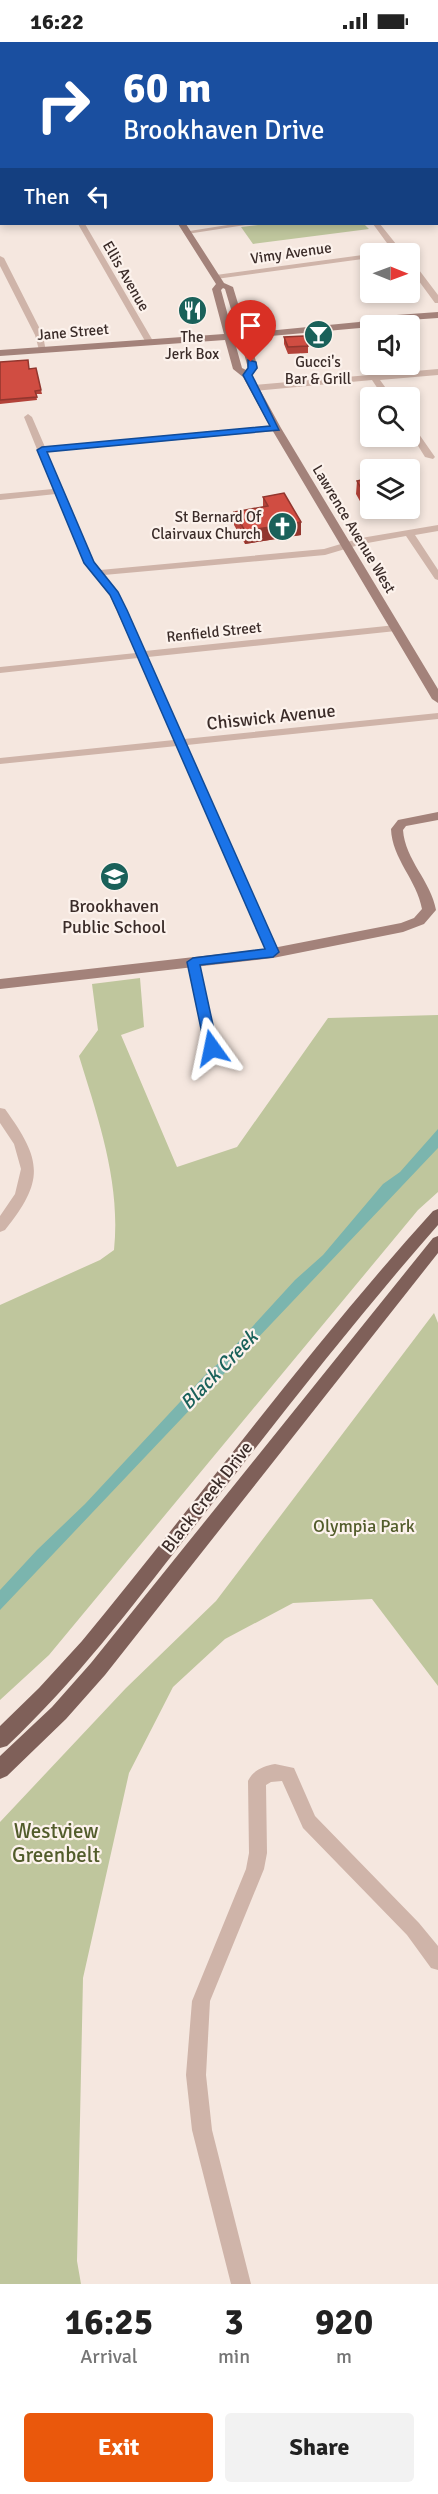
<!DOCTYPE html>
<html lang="en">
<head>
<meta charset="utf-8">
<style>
  body { margin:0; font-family:Signika,sans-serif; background:#f2f2f2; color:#222; height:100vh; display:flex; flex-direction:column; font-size:22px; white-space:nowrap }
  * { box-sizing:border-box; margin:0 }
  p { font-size:20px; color:#767676 }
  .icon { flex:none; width:33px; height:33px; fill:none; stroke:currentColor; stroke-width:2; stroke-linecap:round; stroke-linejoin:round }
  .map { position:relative; height:2242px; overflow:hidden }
  .panel { display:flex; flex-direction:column; background:#fff; flex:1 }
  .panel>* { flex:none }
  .guide { position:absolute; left:0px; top:0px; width:438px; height:183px; box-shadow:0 3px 9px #0003; background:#1a4fa0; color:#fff; overflow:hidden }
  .needle { width:39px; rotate:91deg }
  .buttons { position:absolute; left:360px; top:201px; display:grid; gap:12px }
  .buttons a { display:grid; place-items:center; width:60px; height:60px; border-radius:6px; background:#fff; box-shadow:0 3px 9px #0003; font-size:30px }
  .pin { position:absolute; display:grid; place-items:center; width:51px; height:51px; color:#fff; margin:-62px -26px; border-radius:50% 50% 50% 0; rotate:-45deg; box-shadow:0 0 6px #0007 }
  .pin .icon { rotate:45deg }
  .me { position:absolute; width:66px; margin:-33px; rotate:348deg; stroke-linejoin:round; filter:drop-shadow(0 0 4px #0008) }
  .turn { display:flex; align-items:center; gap:21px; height:126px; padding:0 24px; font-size:27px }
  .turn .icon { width:78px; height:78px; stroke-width:2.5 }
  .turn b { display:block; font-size:42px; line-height:51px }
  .then { display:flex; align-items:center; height:57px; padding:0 24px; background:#0003; gap:12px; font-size:22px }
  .eta { display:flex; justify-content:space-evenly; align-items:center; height:102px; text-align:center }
  .eta b { font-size:36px; font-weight:700; line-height:42px }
  .button { display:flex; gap:12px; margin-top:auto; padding:12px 24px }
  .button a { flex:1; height:69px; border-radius:6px; background:#ea580c; color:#fff; font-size:24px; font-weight:700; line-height:69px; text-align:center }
  .button a+a { background:#f2f2f2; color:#222 }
  .status { display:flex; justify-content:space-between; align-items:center; height:42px; padding:0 30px; background:#fff; direction:ltr }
  .status svg { height:16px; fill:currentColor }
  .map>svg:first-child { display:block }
  .green { fill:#bfc69d }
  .water { fill:#7bb5ae }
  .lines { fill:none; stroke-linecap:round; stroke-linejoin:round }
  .street { fill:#cfb4a9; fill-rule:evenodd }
  .secondary { fill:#a3827a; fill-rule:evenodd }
  .primary { fill:#7f6059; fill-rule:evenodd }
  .wall { fill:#b34239 }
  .shaded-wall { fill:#92362e }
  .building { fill:#d04d42; stroke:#92362e; stroke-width:1.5 }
  .route { fill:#1a73e8; stroke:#114b97; stroke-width:1.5 }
  .labels { text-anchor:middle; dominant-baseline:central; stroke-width:4.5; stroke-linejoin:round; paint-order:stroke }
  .far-street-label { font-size:15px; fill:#3b2c29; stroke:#fcf2ec }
  .far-poi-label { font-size:15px; fill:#3b2c29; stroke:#fcf2ec }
  .street-label { font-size:18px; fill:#3b2c29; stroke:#fcf2ec }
  .poi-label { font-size:18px; fill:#3b2c29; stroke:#fcf2ec }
  .park-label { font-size:18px; fill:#525c2b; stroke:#fcf2ec }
  .water-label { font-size:20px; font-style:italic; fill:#1a615a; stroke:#fcf2ec }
  .near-park-label { font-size:21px; fill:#525c2b; stroke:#fcf2ec }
</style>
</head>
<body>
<div class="status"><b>16:22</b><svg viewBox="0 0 49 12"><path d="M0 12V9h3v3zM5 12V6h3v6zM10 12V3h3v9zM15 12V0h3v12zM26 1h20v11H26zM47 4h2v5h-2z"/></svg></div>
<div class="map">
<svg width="438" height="2242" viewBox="0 0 438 2242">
  <rect width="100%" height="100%" fill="#f5e7df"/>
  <path class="green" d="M266,182H364L369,187L253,202L241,185Z
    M140,936L144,985L121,993L177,1125L237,1105L328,976L438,973V1150L418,1168L49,1613L0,1658V1263L100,1218L114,1208C121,1141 98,1076 79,1014L98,988L92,942Z
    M434,1271L438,1281V1644L372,1557L293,1561L225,1597L173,1645L129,1731L83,1936L77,2219L81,2242H0V1780L126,1646L216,1559Z"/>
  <path class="water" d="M438,1087V1106L0,1568V1548L37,1508L85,1462L207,1331L220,1320L295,1238L323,1213L383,1142L400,1130Z"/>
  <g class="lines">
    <path class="street" d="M145,0H151L152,2H145Z
      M227,0H233L234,2H227Z
      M388,0H394L395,2H388Z
      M436,45H438V51H436Z
      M436,61H438V65H436Z
      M0,114H2L0,119Z
      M436,140H438V146H436Z
      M436,154H438V158H436Z
      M0,168H2L0,173Z
      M78,182H85L153,299L152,301L145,299Z
      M234,182H252L187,192L183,190Z
      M373,182H380L404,212H395Z
      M370,212V216L216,237L212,235L216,233Z
      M0,214L4,216L43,293L46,310L39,308L35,293L0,224Z
      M410,220H413L438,253V261H435L410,227Z
      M438,327V333L380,338L393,356H384L372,338L253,349L249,346L253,343Z
      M28,372L32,375L45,405L276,383L280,386L276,389L47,410L94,520L100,528L324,507L361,496L438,483V489L415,493L438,528V538L435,537L406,494L362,502L325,513L104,533L120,553L145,609L396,583L401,586L396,589L148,615L184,697L438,671V677L187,703L279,911L277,914L273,915L267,911L177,704L0,722V716L174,698L138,616L0,631V625L136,611L110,554L84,521L56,452L0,458V452L53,447L24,375Z
      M410,382L414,385L435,415L433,417L425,415L410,391Z
      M193,916L199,920L218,1006L212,1011L206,1006L187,920Z
      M0,1066L5,1067C42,1118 45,1138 5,1188L0,1190V1174L15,1152L21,1127L14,1102L0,1081Z
      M275,1722L294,1726L315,1774L419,1881L438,1904V1928L431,1926L407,1893L303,1786L282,1739L271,1740L266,1743L267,1811L264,1827L210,1959L206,2033L212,2088L251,2242H231L192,2088L186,2033L192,1959L246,1827L249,1811L248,1739C253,1728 264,1724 275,1722Z"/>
    <path class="secondary" d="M59,0H67V2H60Z
      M178,182H186L224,241L233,245L247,291L359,280L369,275L438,270V276L380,280L360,286L249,296L258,326L252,333L281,386L438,647V661L432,657L271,386L243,335L233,327L225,298L0,314V308L224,292L212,247L216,242ZM223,246L225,247L238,291L233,292L221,248ZM234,297H240L248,326L246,328L242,326Z
      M438,770V778L406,784L403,788C405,818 431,839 436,868L424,882L403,890L273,916L0,947V937L273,906L401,881L414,876L422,867C417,838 392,817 391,787L398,778Z"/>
    <path class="primary" d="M438,1167V1183C350,1283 269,1389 187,1494C130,1567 75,1640 7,1704L0,1706V1684L39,1646L82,1599C200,1456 309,1306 433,1169Z
      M438,1194V1211L105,1633L66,1677L7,1734L0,1737V1714L52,1665L91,1621L433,1196Z"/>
  </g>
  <path class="wall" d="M284,295L308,304V311L288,312L284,302Z
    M0,320L29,327L41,348L42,352H36L37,358L0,362Z
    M370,436L361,461L356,452L357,439Z
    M263,455L301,480V493L245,502L234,483V470L263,465Z"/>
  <path class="shaded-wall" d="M2,97V107H0V98Z
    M370,447V460L361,461L362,448Z
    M301,480V493L245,502V489Z"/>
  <path class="building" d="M0,30H2V97L0,98V61H1Z
    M304,294L308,304L288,305L284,295Z
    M28,318L29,327L36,326L41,348L35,349L37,355L0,358V320Z
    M370,436V447L362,448L357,439Z
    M284,451L301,480L245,489L234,470L268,464L263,455Z"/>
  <path class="route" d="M248,318L256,320L257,326L252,333L279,388L47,410L94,520L118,550L127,568L279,910L273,915L200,923L218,1006L212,1011L205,1006L187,920L193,916L265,907L117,568L110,553L84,521L37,408L42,405L270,384L243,333L248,326Z"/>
  <defs>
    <symbol id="restaurant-disc" viewBox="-11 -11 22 22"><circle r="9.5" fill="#1a615a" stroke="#fcf2ec"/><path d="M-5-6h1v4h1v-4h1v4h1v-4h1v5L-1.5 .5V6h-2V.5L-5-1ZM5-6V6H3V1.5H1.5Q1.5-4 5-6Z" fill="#fff"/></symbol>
    <symbol id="bar-disc" viewBox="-11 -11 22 22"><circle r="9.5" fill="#1a615a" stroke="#fcf2ec"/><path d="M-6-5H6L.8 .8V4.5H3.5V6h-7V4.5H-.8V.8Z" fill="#fff"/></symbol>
    <symbol id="church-disc" viewBox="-11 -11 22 22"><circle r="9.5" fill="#1a615a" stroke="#fcf2ec"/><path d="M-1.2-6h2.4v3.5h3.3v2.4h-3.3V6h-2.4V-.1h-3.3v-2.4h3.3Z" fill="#fff"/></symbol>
    <symbol id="school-disc" viewBox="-11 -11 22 22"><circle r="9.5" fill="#1a615a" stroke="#fcf2ec"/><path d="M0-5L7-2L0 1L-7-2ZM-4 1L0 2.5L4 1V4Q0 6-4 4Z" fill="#fff"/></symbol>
  </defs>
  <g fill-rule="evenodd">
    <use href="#restaurant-disc" x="176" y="252" width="33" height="33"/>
    <use href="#bar-disc" x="302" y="276" width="33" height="33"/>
    <use href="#church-disc" x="266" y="468" width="33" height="33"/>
    <use href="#school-disc" x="98" y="818" width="33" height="33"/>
  </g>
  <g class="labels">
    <g class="far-street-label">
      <text transform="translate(291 211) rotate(-8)">Vimy Avenue</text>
      <text transform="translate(126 234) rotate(60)">Ellis Avenue</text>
      <text transform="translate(73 290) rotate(-5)">Jane Street</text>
      <text transform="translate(354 487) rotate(59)">Lawrence Avenue West</text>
      <text transform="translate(214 590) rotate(-6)">Renfield Street</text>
    </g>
    <g class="far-poi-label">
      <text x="192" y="295">The<tspan x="192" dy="17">Jerk Box</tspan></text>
      <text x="318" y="320">Gucci's<tspan x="318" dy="17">Bar &amp; Grill</tspan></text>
      <text x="261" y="475" text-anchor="end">St Bernard Of<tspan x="261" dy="17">Clairvaux Church</tspan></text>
    </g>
    <g class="street-label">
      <text transform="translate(271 675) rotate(-6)">Chiswick Avenue</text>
      <text transform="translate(207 1455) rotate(-52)">Black Creek Drive</text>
    </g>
    <g class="poi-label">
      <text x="114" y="864">Brookhaven<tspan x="114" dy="21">Public School</tspan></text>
    </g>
    <g class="park-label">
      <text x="364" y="1484">Olympia Park</text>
    </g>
    <g class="water-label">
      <text transform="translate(219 1328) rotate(-46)">Black Creek</text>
    </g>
    <g class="near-park-label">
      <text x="56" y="1789">Westview<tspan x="56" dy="24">Greenbelt</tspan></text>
    </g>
  </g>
</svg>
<div class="buttons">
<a><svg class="needle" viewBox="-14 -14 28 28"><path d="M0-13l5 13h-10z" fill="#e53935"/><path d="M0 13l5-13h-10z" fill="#767676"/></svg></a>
<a><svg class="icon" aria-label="sound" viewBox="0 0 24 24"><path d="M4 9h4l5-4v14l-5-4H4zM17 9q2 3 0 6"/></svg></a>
<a><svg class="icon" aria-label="search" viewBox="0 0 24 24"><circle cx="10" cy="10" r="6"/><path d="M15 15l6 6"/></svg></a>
<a><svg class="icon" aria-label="layers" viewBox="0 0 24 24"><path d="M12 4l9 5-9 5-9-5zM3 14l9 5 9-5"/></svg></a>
</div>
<div class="pin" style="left:251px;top:320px;background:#d93025"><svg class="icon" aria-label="arrive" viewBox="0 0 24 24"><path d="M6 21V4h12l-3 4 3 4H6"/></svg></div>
<svg class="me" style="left:212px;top:1006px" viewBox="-20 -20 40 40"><path d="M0-17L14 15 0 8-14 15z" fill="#1a73e8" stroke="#fff" stroke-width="4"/></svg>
<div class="guide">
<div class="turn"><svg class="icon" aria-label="right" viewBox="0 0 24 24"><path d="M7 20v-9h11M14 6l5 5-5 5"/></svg><div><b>60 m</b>Brookhaven Drive</div></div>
<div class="then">Then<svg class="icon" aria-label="left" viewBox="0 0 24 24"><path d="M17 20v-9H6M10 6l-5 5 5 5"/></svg></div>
</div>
</div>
<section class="panel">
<div class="eta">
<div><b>16:25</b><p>Arrival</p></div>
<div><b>3</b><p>min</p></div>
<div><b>920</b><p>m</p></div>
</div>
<div class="button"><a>Exit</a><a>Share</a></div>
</section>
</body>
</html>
